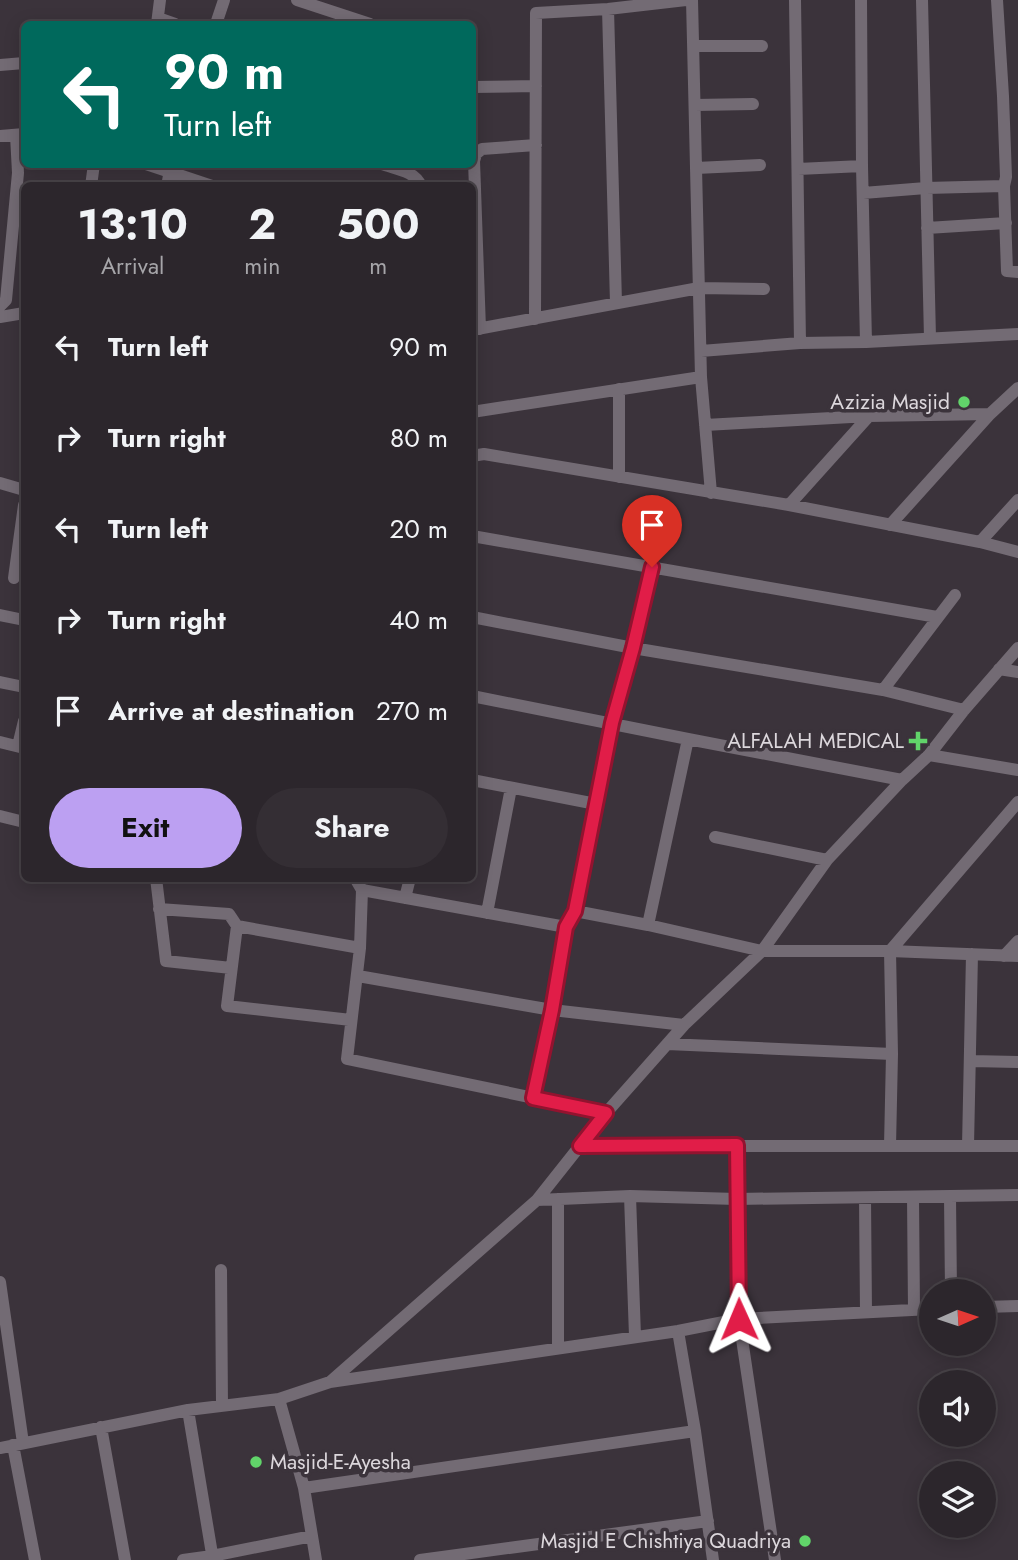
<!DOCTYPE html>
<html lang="en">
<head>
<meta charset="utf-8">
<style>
  body { margin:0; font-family:Jost,sans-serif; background:#342e34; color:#f1f3f6; height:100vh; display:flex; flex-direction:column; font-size:26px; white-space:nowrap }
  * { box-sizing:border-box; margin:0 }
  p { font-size:23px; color:#a6a5a9 }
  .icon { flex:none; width:38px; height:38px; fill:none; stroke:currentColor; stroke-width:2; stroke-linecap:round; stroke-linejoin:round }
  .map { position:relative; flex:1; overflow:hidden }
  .sheet { position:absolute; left:21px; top:182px; width:455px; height:700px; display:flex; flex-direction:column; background:#2c262c; border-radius:10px; box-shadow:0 4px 18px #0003,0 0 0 2px #484348 }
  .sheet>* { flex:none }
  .banner { position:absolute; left:21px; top:21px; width:455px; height:147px; border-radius:10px; box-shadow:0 4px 18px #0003,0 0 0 2px #484348; background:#00695c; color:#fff; overflow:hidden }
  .needle { width:46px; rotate:87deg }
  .controls { position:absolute; left:919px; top:1279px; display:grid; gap:14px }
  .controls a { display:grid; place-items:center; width:77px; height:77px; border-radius:50%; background:#2c262c; box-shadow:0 4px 18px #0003,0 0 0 2px #484348; font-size:35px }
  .pin { position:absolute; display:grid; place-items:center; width:60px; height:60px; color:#fff; margin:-72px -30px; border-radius:50% 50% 50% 0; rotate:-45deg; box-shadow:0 0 7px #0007 }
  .pin .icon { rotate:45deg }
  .me { position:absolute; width:77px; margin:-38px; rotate:359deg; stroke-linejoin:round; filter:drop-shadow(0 0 5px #0008) }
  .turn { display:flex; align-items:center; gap:24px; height:147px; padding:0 28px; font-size:32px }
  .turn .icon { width:91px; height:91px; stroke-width:2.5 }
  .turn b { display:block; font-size:49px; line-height:60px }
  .eta { display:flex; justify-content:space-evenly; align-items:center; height:119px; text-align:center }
  .eta b { font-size:42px; font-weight:700; line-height:49px }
  .action { display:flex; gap:14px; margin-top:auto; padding:14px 28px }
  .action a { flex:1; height:80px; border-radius:42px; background:#bca0f2; color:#111; font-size:28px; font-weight:700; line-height:80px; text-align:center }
  .action a+a { background:#342e34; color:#f1f3f6 }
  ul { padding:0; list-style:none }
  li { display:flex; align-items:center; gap:21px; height:91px; padding:0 28px }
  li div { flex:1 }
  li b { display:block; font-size:26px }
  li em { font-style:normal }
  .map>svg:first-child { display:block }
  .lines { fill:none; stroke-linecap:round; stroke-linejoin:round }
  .minor { stroke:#736b74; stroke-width:12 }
  .route-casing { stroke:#92132f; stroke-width:18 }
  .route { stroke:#e11d48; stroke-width:12 }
  .poi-dot { fill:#61d46a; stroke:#3b333b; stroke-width:2.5 }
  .labels { text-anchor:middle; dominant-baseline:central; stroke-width:7; stroke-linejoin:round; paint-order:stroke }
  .poi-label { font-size:21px; fill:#dcd7dc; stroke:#3b333b; text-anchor:end }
</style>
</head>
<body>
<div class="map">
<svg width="1018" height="1560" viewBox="0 0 1018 1560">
  <rect width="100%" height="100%" fill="#3b333b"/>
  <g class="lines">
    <path class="minor" d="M297,0L370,24
      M692,0L701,377L711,493
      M795,0L800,343
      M861,0L862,166L866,342
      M922,0L930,338
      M997,0L1003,96L1006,177L1004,186L1007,271L1018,272
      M608,9L616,303
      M158,18L175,24
      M157,24L160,0
      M216,24L224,0
      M693,46H762
      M0,65L24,63
      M472,87L536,86
      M695,105L753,104
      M0,136L24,134
      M146,164L212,186
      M382,164C396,169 415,171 421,186
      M696,168L760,165
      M798,169L862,166
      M91,186L94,164
      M167,186L171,165
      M863,193L926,188L1004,186
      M927,228L1006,223
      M0,306L6,300L18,173L16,135
      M0,317L24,313
      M535,319L536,13L608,9L686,0
      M480,329L474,161L476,154L482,149L536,145
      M472,330L699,288L764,289
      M701,351L800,343L866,342L1018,334
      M619,389V477
      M472,412L701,377
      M705,425L869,416L990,414
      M472,456L484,454L789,505L980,542L1018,552
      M0,483L24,490
      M789,505L869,416
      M890,525L990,414L1018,388
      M472,536L937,617
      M980,542L1018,500
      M14,578L24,505
      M0,615L24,620
      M472,617L633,648L883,690L964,710
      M999,669L1018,672
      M0,682L24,687
      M883,690L955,595
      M472,696L688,739L902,780
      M0,742L24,748
      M18,746L24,721
      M929,755L1018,770
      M472,780L596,804
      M0,816L24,822
      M715,837L827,860
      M156,878L166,961L231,968
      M355,878L362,890L360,948L347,1059L606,1113
      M362,890L566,927
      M405,898L410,878
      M159,909L229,914L237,926L360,948
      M575,911L648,925L762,951H890L1018,956
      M487,913L511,788
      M648,925L688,739
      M237,926L227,1006L351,1020
      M1004,956L1018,941
      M358,976L552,1010L684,1025
      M667,1044L892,1054
      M971,1061L1018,1062
      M533,1098L552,1010L566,927L575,911L612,723L633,648L652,567
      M737,1145L739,1319L775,1560
      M580,1146H1018
      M890,1146L892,1054L890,951L1018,802
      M968,1146L972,954
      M630,1196L635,1336
      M913,1197L914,1310
      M950,1197L951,1292
      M865,1198L866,1312
      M558,1199V1348
      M537,1200L630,1196L737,1199L1018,1195
      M221,1270L222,1405
      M0,1282L23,1443
      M984,1307L1018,1306
      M678,1331L695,1431L713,1560
      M330,1382L537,1200L606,1113L684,1025L762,951L827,860L902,780L929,755L964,710L1018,648
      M279,1399L304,1488L316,1560
      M188,1410L213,1560
      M101,1427L125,1560
      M13,1445L35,1560
      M0,1448L188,1410L279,1399L330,1382L678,1331L739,1319L931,1309
      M304,1488L695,1431
      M183,1560L212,1556L312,1536
      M420,1560L708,1521"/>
  </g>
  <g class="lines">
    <defs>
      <path id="route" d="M652,567L633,648L612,723L575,911L566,927L552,1010L533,1098L606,1113L580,1146L737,1145L739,1319"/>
    </defs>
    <use href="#route" class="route-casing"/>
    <use href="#route" class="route"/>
  </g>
  <g class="poi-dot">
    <circle cx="964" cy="402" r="7"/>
    <path d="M914.5 730.5h7v7h7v7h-7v7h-7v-7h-7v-7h7z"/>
    <circle cx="256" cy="1462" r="7"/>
    <circle cx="805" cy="1541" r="7"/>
  </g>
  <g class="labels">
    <g class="poi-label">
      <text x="950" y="402">Azizia Masjid</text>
      <text x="904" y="741">ALFALAH MEDICAL</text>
      <text x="270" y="1462" text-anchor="start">Masjid-E-Ayesha</text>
      <text x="791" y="1541">Masjid E Chishtiya Quadriya</text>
    </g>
  </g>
</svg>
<div class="controls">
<a><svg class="needle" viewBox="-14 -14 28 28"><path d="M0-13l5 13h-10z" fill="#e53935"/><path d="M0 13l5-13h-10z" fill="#a6a5a9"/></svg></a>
<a><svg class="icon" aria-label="sound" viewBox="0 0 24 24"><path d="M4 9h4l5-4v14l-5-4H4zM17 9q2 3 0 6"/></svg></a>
<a><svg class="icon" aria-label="layers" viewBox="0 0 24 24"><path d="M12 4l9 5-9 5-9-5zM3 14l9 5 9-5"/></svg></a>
</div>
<div class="pin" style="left:652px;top:567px;background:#d93025"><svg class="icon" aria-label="arrive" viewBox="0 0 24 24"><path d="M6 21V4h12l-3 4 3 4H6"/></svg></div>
<svg class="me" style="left:739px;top:1319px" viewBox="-20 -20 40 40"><path d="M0-17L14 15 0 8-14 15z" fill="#e11d48" stroke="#fff" stroke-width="4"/></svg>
<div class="banner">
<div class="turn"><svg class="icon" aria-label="left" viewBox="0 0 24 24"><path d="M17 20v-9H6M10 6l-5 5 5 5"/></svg><div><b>90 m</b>Turn left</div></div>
</div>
<section class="sheet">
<div class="eta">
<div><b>13:10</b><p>Arrival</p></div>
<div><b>2</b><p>min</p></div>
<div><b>500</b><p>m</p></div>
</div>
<ul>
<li><svg class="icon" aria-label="left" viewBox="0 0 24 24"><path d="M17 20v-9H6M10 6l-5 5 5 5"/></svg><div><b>Turn left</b></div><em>90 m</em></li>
<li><svg class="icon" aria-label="right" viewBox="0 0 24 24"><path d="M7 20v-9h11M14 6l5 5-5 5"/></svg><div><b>Turn right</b></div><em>80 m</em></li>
<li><svg class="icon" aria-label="left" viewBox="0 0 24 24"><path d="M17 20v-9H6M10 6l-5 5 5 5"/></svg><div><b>Turn left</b></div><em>20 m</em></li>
<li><svg class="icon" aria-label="right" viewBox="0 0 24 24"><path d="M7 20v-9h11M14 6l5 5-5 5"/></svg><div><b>Turn right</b></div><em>40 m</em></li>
<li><svg class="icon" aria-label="arrive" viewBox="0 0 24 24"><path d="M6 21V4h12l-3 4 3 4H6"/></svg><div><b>Arrive at destination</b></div><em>270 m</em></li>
</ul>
<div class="action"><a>Exit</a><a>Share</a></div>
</section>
</div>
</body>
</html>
